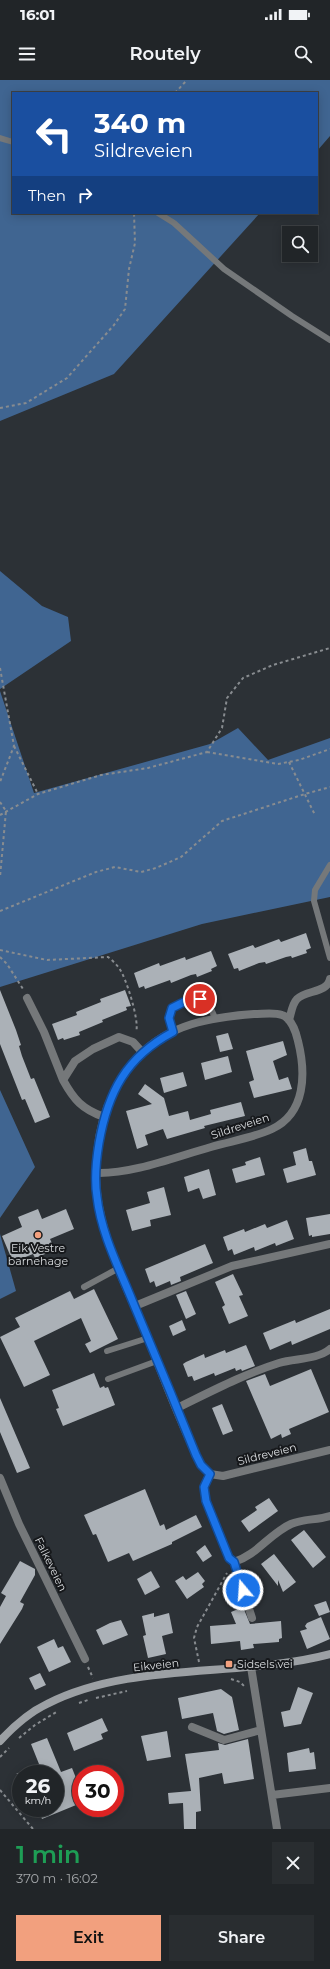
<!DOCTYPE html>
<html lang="en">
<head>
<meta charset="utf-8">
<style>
  body { margin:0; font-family:Montserrat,sans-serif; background:#292d30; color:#f1f3f6; height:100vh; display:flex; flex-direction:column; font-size:15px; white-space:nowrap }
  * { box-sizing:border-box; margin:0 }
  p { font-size:13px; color:#a2a5a8 }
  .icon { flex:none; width:22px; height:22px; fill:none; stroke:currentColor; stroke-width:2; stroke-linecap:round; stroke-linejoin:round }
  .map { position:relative; height:1749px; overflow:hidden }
  .panel { display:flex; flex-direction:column; background:#212528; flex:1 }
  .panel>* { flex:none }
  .guide { position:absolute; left:12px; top:12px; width:306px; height:122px; border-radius:0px; box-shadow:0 2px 10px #0003,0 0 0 1px #3e4245; background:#1a4fa0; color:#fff; overflow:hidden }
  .buttons { position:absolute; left:282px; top:146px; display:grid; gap:8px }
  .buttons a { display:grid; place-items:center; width:36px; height:36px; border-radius:0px; background:#212528; box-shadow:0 2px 10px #0003,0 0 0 1px #3e4245; font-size:20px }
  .speed { position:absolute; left:12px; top:1685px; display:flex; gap:8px; font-size:20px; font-weight:700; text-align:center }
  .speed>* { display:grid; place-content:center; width:52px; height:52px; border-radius:50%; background:#212528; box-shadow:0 2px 10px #0003,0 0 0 1px #3e4245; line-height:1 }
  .speed small { font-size:10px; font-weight:400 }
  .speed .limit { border:6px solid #d22; background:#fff; color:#111 }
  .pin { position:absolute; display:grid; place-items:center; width:34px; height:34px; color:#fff; margin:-17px; border:2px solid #fff; border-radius:50%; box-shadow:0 1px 4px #0007 }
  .me { position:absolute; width:44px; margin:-22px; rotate:342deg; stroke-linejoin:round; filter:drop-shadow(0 0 3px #0008) }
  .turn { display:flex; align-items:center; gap:14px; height:84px; padding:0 16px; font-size:18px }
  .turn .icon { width:52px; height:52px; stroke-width:2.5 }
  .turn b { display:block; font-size:28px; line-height:34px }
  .then { display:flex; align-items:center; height:38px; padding:0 16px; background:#0003; gap:8px; font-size:15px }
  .round { display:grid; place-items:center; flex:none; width:42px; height:42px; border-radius:0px; background:#292d30 }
  .summary { display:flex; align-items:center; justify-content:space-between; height:68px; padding:0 16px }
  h1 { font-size:24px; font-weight:600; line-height:30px; color:#1e9e55 }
  .action { display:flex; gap:8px; margin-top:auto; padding:8px 16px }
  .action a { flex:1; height:46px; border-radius:0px; background:#f2a07e; color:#111; font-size:16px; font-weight:600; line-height:46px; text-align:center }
  .action a+a { background:#292d30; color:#f1f3f6 }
  .status { display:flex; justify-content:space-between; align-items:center; height:28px; padding:0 20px; background:#212528; direction:ltr }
  .status svg { height:11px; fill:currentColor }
  header { display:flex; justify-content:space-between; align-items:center; height:52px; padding:0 16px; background:#212528; font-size:18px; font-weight:600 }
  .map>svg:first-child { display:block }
  .forest { fill:#406591 }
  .building { fill:#abb1b7 }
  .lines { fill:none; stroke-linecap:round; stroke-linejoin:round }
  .path { stroke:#888c90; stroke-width:2; stroke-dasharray:3 3; stroke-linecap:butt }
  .service { stroke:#75787a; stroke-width:6 }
  .minor { stroke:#75787a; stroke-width:8 }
  .secondary { stroke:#9ca0a4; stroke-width:8 }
  .route-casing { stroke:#114b97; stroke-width:10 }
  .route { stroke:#1a73e8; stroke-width:7 }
  .poi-dot { fill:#f2a07e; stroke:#16181b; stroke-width:1.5 }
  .labels { text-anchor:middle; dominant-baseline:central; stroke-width:4; stroke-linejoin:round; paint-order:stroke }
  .street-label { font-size:11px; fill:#d9dcdf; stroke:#16181b }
  .poi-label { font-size:11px; fill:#d9dcdf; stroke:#16181b }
</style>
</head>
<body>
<div class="status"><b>16:01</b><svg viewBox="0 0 49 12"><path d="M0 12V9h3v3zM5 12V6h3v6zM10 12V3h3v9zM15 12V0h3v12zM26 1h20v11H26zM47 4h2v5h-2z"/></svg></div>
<header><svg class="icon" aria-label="menu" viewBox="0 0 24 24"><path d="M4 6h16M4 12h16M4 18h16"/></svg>Routely<svg class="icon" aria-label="search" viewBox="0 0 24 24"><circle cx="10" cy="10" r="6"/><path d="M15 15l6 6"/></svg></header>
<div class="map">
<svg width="330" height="1749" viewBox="0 0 330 1749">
  <rect width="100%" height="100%" fill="#2c3136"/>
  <path class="forest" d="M0,0H330V56L317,71V13H13V133H260L114,294L0,341Z
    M0,491L42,526L68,537L71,561L0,609Z
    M0,611L34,713L210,664L238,648L268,680L330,658V817L202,844L0,907Z
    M0,1010L35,1087L0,1138Z
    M0,1154L16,1211L0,1219Z"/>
  <path class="building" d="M306,853L311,868L306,870L307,873L292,878L291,876L286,877L266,884L265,882L259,883L239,891L238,888L234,889L228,874L253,865L255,868L279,859L281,862Z
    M211,871L217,886L211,889L212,891L197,897L196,894L191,895L171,903L170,900L145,909L144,906L139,908L134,893L159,883L160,886L185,877L186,880Z
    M0,910L16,950L21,965L19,966L22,976L31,999L34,998L50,1037L35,1043L25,1019L22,1020L0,964Z
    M125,910L131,926L126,927L127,930L102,940L103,942L79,952L80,955L64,960L63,958L58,960L52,944L77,935L76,932L101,922L100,919Z
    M228,953L233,969L220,972L216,956Z
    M283,961L287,975L273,981L279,1000L288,997L292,1009L254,1018L249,1002L254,1000L246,971Z
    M228,976L232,992L205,1000L201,983Z
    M183,992L187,1006L164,1013L160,998Z
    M145,1004L164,1018L169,1036L188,1031L190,1040L211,1034L210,1030L241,1022L245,1036L204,1046L205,1048L167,1059L163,1049L145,1055L148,1065L137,1069L126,1031L152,1024L138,1014Z
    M306,1068L309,1081H312L316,1095L287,1103L283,1089L296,1085L293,1072Z
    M260,1077L265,1095L236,1103L232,1089L246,1085L245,1082Z
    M209,1089L216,1115L203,1119L199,1108L188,1112L184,1097Z
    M164,1107L171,1135L150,1140L151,1146L132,1151L126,1130L150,1123L147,1112Z
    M38,1129L42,1139L66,1129L74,1149L50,1159L55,1170L35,1178L33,1174L13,1182L2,1156L22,1147L18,1137Z
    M330,1134V1154L312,1157V1155L309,1156L306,1138Z
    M287,1140L294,1159L276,1166L275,1163L255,1171L254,1167L234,1175L232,1169L228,1171L223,1157L244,1149L245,1152L265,1144L267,1148Z
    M205,1164L213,1183L180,1197L181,1201L171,1205L170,1201L156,1207L154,1201L150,1203L145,1189Z
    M233,1194L243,1215L239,1216L248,1236L229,1244L222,1227L225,1225L215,1202Z
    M94,1209L118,1259L90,1273L85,1264L91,1261L81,1238L34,1261L50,1295L24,1307L0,1257L20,1247L15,1238L70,1211L74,1219Z
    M186,1211L196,1234L186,1239L176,1215Z
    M330,1229V1249L292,1265L291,1261L270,1270L263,1253L295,1240L296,1243Z
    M182,1240L186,1250L173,1256L169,1246Z
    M246,1265L255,1286L242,1291L241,1289L236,1291L235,1288L215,1296L214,1293L194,1301L192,1296L188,1297L183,1284L186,1282L204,1274L205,1278L225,1270L226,1273Z
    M311,1289L329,1332L289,1349L291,1354L282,1358L281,1354L271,1359L246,1301L265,1294L270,1306Z
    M94,1293L100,1308L104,1306L105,1308L108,1307L115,1325L63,1346L56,1329L59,1328L52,1310Z
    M0,1318L30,1388L17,1393L0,1352Z
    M222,1324L233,1351L223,1355L212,1328Z
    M145,1409L160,1446L164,1444L166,1450L196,1435L202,1447L172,1462V1464L133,1481L129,1473L108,1482L96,1454L93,1455L84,1435Z
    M269,1418L278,1431L249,1452L241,1441L257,1430L255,1427Z
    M304,1450L326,1477L313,1488L291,1460Z
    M205,1465L212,1476L203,1482L196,1472Z
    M274,1474L296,1502L283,1512L278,1500V1506L261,1484Z
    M20,1481L35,1489V1495L20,1522L24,1524L22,1529L0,1564V1527L6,1516L1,1513Z
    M151,1491L160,1507L145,1515L137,1499Z
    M198,1492L205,1501L202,1504L204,1507L187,1519L175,1501L183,1496L186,1500Z
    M326,1521L330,1532L319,1536L314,1525Z
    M243,1527L250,1544L281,1541L282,1558L279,1559V1562L253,1564L254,1568L241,1570L240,1561L211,1564L210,1546L236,1544L231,1532Z
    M154,1533V1537L169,1533L173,1553L162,1556L166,1574L148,1578L143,1556L146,1555L142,1536Z
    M321,1537L330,1559L307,1569L300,1551L307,1549L305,1546L307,1543Z
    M121,1540L128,1555L103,1565L96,1550L110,1543Z
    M54,1559L58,1568L63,1566L71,1582L49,1592L37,1567Z
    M40,1593L46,1605L35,1610L29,1598Z
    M298,1607L313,1613L301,1644L284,1647L281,1632L290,1630Z
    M221,1609L232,1617L239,1650L224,1654L217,1651L213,1633L182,1639L178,1618Z
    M102,1638L108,1651L101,1654L103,1659L74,1671L67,1653Z
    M167,1651L171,1677L147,1681L141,1656Z
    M47,1658L61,1692L72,1688L78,1703L81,1702V1723L42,1739L38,1728H55V1695L57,1694H16L39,1684L31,1664Z
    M248,1659L254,1699L224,1704L222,1693L199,1698L201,1731L196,1732V1749H184L183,1723L169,1724L168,1713L191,1711L185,1674L219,1670L218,1663L225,1665Z
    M309,1668L310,1673L314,1672L316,1689L289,1692L287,1673Z"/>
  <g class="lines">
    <path class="path" d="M175,13L187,0
      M0,328L26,323L67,298L114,245L125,229L129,189L135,163L134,133
      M0,588L14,666L0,702
      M14,666L38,714
      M207,672L278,684L299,680L330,669
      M289,682L315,735
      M0,722L6,731L0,797
      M0,735L38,714L101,695L148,688L207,672L222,648L227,618L243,598L273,585L330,568
      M0,831L96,792L115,787L141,792L156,788L181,777L222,741L305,714L330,707
      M0,870L47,880L108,877C112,880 116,884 119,888C126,897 140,942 136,952
      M0,877L7,884L23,909
      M199,1582L194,1558L197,1547L227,1493
      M88,1587L93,1598
      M231,1599L240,1602L244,1606
      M96,1618L127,1611
      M79,1623L88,1620
      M19,1658L35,1645L58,1631
      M0,1677L9,1668
      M0,1710L33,1749"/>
    <path class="service" d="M0,58L13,62
      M158,133L174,143L224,189L292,236L330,260
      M330,785L315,810L314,821L330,878
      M173,952L169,938L172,928C185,922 194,916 208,922L215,938
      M84,1207L119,1188
      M107,1271L148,1258
      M108,1299L157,1281"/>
    <path class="minor" d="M27,918L44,952L63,1000
      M289,940C291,934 292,924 297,919C306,910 327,913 330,899
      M104,1037C82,1029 74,1020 63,1000L75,981L93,969L119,957L133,962L143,973
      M96,1093C133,1094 175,1077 211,1067C231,1061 253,1058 272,1049C306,1033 306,993 298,961C296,952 291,938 282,935C274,932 263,934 254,934C212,937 168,944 138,977C109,1008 97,1049 96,1090C94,1148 127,1206 148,1259C165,1301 181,1345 201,1385L210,1394L223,1396L330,1370
      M135,1226L232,1186L330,1164
      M177,1328C210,1312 244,1294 279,1283C295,1278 317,1280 330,1269
      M210,1394L204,1407L206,1421L229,1478L234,1482L252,1538
      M0,1398L19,1444L85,1579
      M234,1482C257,1475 269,1454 291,1444C302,1439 317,1440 330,1436
      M251,1587L277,1749
      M192,1647L224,1660L261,1650
      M272,1715L330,1708"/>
    <path class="secondary" d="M0,1661C13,1647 30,1632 47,1624C131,1581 239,1598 330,1574"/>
  </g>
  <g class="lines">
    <defs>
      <path id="route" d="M200,919L188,920L172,928L169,938L173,952C126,977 108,1012 99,1063C96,1081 94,1099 97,1117C101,1153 119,1188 132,1220C154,1272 175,1323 196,1375L201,1385L210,1394L204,1407L206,1421L229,1478L234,1482L243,1510"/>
    </defs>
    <use href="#route" class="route-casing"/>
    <use href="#route" class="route"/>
  </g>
  <g class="poi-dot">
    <circle cx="38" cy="1155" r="4"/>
    <rect x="225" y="1580" width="8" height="8" rx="2"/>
  </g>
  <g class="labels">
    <g class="street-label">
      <text transform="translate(240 1046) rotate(-18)">Sildreveien</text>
      <text transform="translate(267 1374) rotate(-14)">Sildreveien</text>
      <text transform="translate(51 1484) rotate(64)">Falkeveien</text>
      <text transform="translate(156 1585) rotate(-6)">Eikveien</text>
    </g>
    <g class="poi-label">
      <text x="38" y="1168">Eik Vestre<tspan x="38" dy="13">barnehage</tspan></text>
      <text x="237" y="1584" text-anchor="start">Sidsels vei</text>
    </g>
  </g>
</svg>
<div class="buttons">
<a><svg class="icon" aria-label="search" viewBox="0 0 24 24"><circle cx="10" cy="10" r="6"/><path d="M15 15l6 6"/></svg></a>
</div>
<div class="speed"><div>26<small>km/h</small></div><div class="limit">30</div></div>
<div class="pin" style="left:200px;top:919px;background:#d93025"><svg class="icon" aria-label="arrive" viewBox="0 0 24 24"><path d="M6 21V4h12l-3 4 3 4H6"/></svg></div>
<svg class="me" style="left:243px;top:1510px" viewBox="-20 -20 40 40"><circle r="17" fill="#1a73e8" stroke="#fff" stroke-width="3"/><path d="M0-11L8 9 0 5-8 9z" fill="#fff"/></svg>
<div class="guide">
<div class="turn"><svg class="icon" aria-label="left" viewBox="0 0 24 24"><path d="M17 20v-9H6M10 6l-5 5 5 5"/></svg><div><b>340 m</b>Sildreveien</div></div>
<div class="then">Then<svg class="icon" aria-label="right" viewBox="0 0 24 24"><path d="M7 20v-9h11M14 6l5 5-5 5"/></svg></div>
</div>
</div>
<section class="panel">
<div class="summary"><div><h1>1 min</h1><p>370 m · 16:02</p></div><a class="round"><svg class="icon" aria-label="close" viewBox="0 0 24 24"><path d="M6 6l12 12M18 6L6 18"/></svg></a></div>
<div class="action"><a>Exit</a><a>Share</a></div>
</section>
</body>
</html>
